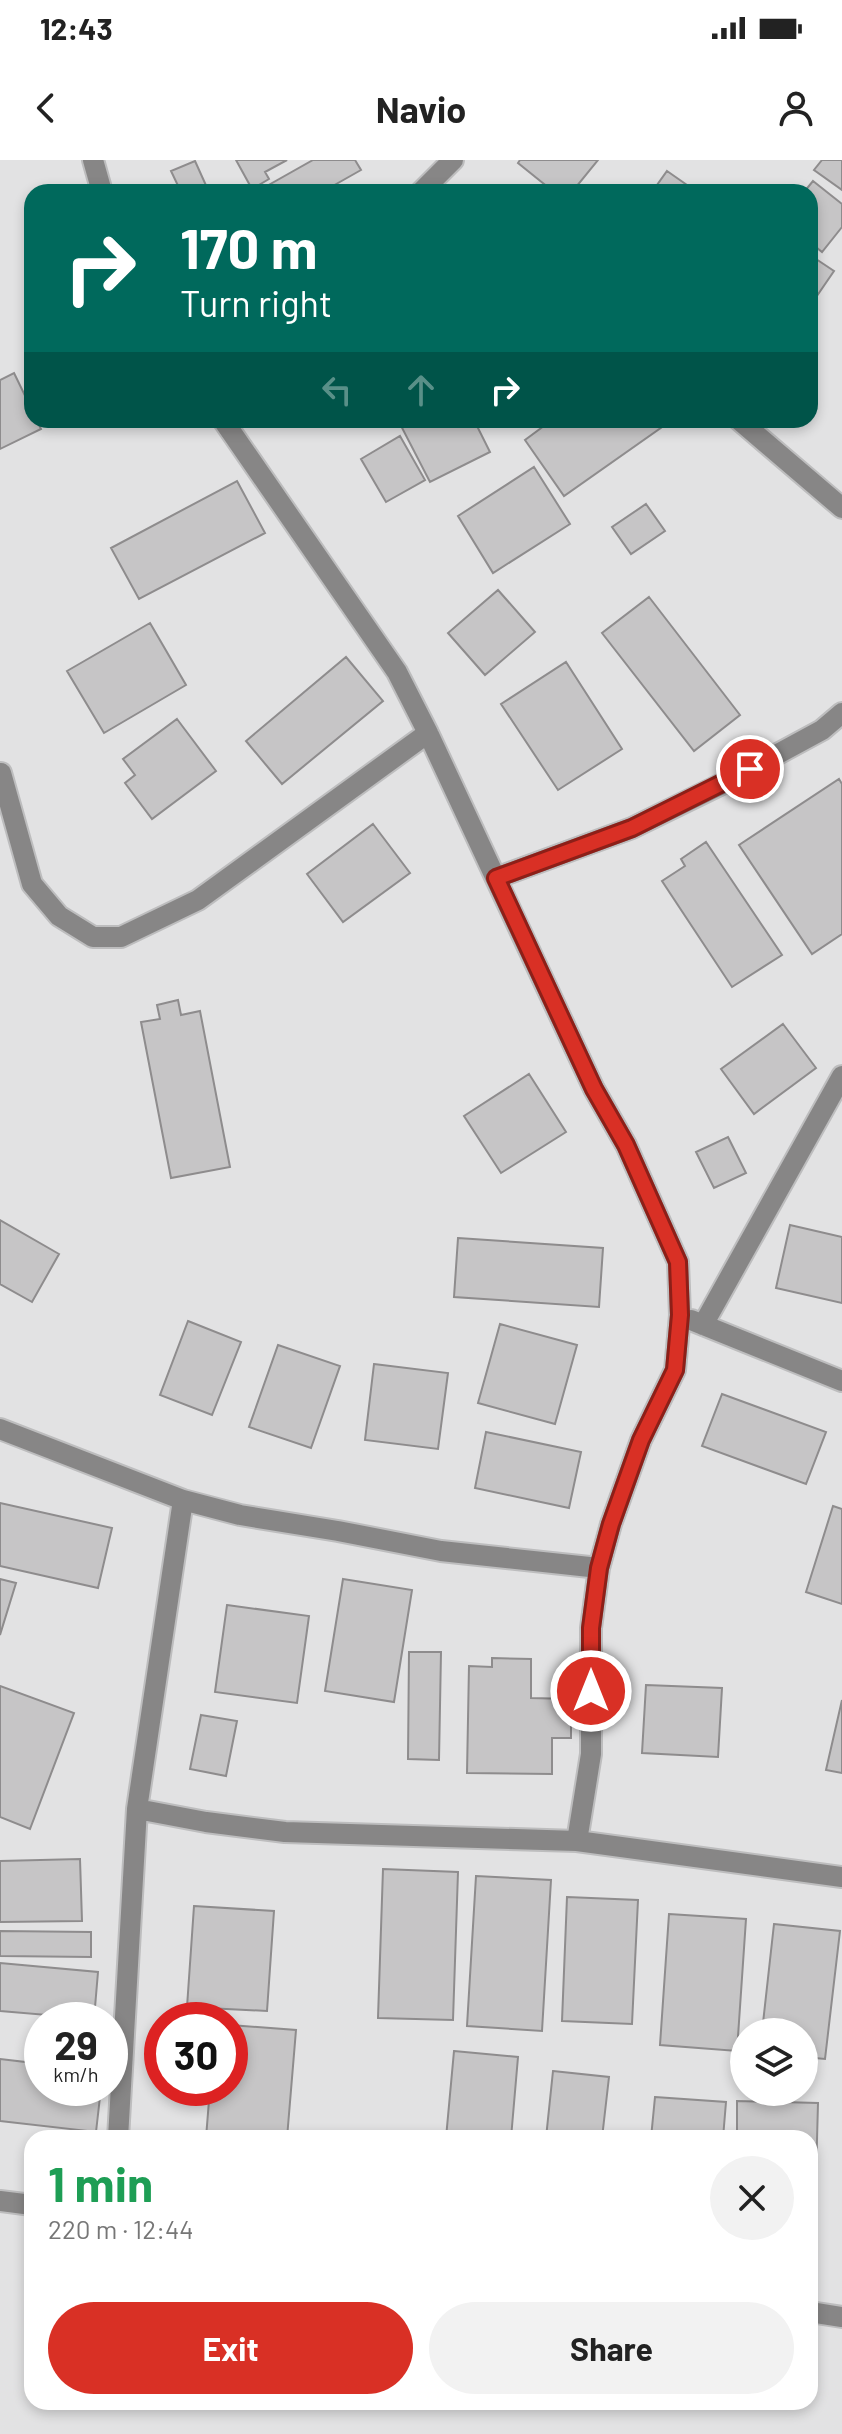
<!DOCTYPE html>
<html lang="en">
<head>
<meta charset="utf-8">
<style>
  body { margin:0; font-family:Barlow,sans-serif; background:#f2f2f2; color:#222; height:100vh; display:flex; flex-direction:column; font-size:30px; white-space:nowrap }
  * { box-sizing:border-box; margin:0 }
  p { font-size:26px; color:#767676 }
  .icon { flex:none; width:44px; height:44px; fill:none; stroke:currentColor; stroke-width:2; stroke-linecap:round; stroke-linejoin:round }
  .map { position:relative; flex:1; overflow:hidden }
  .details { position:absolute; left:24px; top:1970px; width:794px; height:280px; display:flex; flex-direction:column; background:#fff; border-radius:24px; box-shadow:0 4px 12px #0003 }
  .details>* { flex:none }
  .banner { position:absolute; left:24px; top:24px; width:794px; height:244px; border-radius:24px; box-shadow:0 4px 12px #0003; background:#00695c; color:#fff; overflow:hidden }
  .buttons { position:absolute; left:730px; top:1858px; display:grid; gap:16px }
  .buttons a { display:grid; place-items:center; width:88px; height:88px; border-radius:50%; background:#fff; box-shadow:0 4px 12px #0003; font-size:40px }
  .speed { position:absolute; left:24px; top:1842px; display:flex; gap:16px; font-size:40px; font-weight:700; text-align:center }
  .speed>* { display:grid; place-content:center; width:104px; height:104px; border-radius:50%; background:#fff; box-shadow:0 4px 12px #0003; line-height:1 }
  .speed small { font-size:20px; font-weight:400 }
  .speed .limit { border:12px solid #d22; background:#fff; color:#111 }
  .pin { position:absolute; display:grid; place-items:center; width:68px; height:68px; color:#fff; margin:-34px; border:4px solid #fff; border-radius:50%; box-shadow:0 2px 8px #0007 }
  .me { position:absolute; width:88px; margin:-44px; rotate:0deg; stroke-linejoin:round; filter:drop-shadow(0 0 6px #0008) }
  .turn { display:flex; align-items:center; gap:28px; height:168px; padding:0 24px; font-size:36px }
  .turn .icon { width:104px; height:104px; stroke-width:2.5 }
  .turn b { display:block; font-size:56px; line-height:68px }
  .lanes { display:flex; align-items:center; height:76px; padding:0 24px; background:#0003; justify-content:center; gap:40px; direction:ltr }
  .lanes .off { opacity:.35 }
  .round { display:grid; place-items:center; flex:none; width:84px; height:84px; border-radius:42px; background:#f2f2f2 }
  .headline { display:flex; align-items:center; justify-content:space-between; height:136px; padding:0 24px }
  h1 { font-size:48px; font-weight:700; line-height:60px; color:#1e9e55 }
  .button { display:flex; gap:16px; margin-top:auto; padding:16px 24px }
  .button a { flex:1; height:92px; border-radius:48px; background:#d93025; color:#fff; font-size:32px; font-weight:700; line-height:92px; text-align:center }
  .button a+a { background:#f2f2f2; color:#222 }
  .status { display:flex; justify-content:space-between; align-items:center; height:56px; padding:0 40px; background:#fff; direction:ltr }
  .status svg { height:22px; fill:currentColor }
  header { display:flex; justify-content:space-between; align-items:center; height:104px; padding:0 24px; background:#fff; font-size:36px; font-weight:700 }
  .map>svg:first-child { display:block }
  .building { fill:#c6c5c6; stroke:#8e8c8d; stroke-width:2 }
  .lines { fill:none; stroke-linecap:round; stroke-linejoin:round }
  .minor-casing { stroke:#bdbdbe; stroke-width:24 }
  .minor { stroke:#878686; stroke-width:20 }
  .route-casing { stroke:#8d1f18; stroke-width:20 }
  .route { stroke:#d93025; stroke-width:14 }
</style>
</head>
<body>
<div class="status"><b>12:43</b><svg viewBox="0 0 49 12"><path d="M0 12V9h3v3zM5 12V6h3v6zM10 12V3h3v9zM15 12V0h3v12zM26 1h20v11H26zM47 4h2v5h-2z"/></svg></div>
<header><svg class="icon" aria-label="back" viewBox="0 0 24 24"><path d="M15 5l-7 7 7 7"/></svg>Navio<svg class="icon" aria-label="person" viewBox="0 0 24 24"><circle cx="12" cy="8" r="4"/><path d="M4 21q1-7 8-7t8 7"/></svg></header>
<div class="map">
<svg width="842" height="2274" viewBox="0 0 842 2274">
  <rect width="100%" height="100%" fill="#e2e2e3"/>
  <path class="building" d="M236,0H287L265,12L269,19L252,29Z
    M313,0H355L361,10L322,32L258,31Z
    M520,0H598L572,32H554L518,3Z
    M822,0H842V30L814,10Z
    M195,1L209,32H181L171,11Z
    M667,11L697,32H652Z
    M813,21L842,44V67L822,92L810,82V32H804Z
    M810,95L834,111L810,146Z
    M14,213L32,250V260H37L41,269L0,289V220Z
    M398,260H474L490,292L430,322Z
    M552,260L591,261L672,260L564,336L525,280Z
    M400,276L425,320L386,342L361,299Z
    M534,307L570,364L493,413L458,356Z
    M237,321L265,373L139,439L111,388Z
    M646,344L665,371L631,394L612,367Z
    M498,430L535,472L485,515L448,473Z
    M649,437L740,555L694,591L602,473Z
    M150,463L186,525L104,573L67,511Z
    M346,497L383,541L282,624L246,581Z
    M566,502L622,589L558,630L501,544Z
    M177,559L216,611L152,659L125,623L135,615L123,599Z
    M839,619L842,624V774L812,794L739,685Z
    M373,664L410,713L343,762L307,714Z
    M706,682L782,795L732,827L662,721L685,706L681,699Z
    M178,840L181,855L200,851L230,1007L171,1018L141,862L160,859L157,845Z
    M783,864L816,908L754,954L721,909Z
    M529,914L566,972L501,1013L464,956Z
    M728,977L746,1013L714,1028L696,992Z
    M0,1060L59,1094L32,1142L0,1124Z
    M790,1065L842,1077V1143L776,1128Z
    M458,1078L603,1088L599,1147L454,1137Z
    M188,1161L241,1182L212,1255L160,1235Z
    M500,1164L577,1185L555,1264L478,1243Z
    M278,1185L340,1206L311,1288L249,1267Z
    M374,1204L448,1213L438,1289L365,1280Z
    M722,1234L826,1272L806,1324L702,1286Z
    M486,1272L581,1292L569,1348L475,1328Z
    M0,1343L112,1368L98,1428L0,1406Z
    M833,1346L842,1349V1444L806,1432Z
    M0,1419L16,1423L0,1475Z
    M343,1419L412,1430L394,1542L325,1531Z
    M227,1445L309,1456L297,1543L215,1532Z
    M409,1492H441L439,1600L408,1599Z
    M492,1498L531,1499V1538L571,1539V1578H552V1614L467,1613L469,1506L492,1507Z
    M646,1525L722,1528L718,1597L642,1593Z
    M0,1526L74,1553L30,1669L0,1657Z
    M842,1540V1613L826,1610Z
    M201,1555L237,1561L226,1616L190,1609Z
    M80,1699L82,1761L0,1762V1701Z
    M383,1709L458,1712L453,1860L378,1858Z
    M476,1716L551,1720L542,1871L467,1866Z
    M567,1737L638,1740L632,1864L562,1861Z
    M194,1746L274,1751L267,1851L187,1847Z
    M669,1754L746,1759L737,1891L660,1885Z
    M774,1764L840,1771L825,1899L804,1897V1872H762Z
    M0,1771L91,1772V1797L0,1796Z
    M0,1803L98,1812L94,1859L0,1851Z
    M230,1865L296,1870L287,1978H206L210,1928H230Z
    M454,1891L518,1897L511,1978H446Z
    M0,1899L42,1904V1928H101L96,1972L0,1961Z
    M553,1911L609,1917L602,1978H546Z
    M655,1937L726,1942L723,1978H651Z
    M737,1941L818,1943L816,2017H810V1978H737Z"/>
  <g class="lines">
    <defs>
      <path id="minor" d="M93,0L102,32
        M421,32L453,0
        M223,260L397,512L428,573L594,929L626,985L678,1102L680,1155L675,1210L641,1280L611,1364L599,1408L591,1468V1594L577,1681
        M739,260L842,348
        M1,613L32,724L59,756L93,777H121L198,740L428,573
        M496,718L632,668L726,622L822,570L842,553
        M691,1160L842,1221
        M703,1165L842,916
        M0,1269L183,1340L240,1355L338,1371L441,1391L599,1408
        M137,1649L206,1662L285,1672L577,1681L842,1717
        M118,1978L137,1649L183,1340
        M0,2041L32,2045
        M810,2152L842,2157"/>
    </defs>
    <use href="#minor" class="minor-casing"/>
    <use href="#minor" class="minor"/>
  </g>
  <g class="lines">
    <defs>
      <path id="route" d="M591,1531V1468L599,1408L611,1364L641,1280L675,1210L680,1155L678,1102L626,985L594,929L496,718L632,668L750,609"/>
    </defs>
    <use href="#route" class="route-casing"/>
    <use href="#route" class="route"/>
  </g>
</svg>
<div class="buttons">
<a><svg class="icon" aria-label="layers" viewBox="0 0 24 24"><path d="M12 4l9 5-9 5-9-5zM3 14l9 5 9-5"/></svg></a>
</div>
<div class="speed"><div>29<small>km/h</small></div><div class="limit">30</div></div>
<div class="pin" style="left:750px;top:609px;background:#d93025"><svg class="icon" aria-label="arrive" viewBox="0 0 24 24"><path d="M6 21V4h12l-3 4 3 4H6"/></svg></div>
<svg class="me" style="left:591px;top:1531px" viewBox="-20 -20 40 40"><circle r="17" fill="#d93025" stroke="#fff" stroke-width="3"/><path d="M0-11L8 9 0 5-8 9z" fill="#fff"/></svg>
<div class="banner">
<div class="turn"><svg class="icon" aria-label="right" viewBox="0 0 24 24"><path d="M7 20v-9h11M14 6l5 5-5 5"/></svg><div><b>170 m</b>Turn right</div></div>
<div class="lanes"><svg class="icon off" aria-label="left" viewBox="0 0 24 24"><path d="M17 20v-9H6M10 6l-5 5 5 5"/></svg><svg class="icon off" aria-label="ahead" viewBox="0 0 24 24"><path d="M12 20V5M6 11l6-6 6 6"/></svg><svg class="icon" aria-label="right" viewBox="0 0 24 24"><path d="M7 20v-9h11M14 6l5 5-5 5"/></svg></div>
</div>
<section class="details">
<div class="headline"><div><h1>1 min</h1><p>220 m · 12:44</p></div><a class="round"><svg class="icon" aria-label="close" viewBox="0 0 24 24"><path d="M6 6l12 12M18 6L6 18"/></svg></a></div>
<div class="button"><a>Exit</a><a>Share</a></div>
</section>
</div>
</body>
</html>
